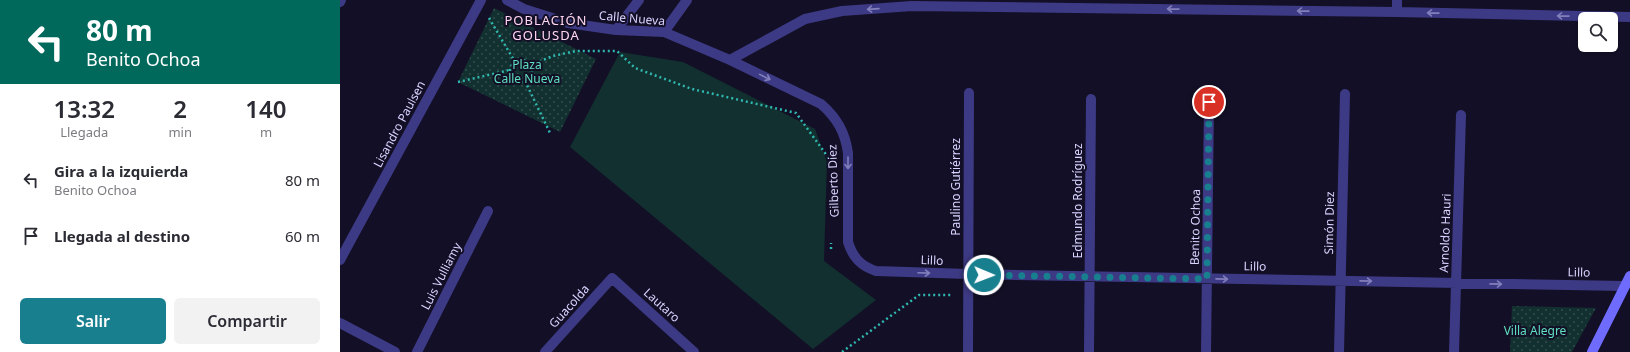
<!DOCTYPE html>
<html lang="es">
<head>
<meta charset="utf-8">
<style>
  body { margin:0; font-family:"Noto Sans",sans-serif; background:#f2f2f3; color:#2b2b33; height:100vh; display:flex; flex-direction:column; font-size:15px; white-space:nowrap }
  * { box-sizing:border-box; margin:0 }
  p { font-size:13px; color:#7c7c81 }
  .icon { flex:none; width:22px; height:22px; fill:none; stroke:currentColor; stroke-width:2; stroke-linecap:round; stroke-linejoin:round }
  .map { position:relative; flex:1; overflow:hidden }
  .sheet { display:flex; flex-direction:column; background:#fff; width:340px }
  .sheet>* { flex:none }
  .banner { background:#00695c; color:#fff; overflow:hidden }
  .fabs { position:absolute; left:1238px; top:12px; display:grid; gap:8px }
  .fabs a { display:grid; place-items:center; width:40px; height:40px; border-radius:6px; background:#fff; box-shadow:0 1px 3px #0004; font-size:20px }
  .pin { position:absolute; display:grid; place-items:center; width:34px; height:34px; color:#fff; margin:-17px; border:2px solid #fff; border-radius:50%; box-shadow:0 1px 4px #0007 }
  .me { position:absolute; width:44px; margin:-22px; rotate:91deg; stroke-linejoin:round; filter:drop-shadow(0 0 3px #0008) }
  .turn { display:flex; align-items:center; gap:14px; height:84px; padding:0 20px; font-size:18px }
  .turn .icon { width:52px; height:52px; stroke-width:2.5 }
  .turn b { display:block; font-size:28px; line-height:34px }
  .eta { display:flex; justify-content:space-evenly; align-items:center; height:68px; text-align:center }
  .eta b { font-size:24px; font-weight:600; line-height:28px }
  .button { display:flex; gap:8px; margin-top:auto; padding:8px 20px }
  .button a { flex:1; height:46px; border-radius:6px; background:#187f8f; color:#fff; font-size:16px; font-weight:600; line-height:46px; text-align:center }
  .button a+a { background:#f2f2f3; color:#2b2b33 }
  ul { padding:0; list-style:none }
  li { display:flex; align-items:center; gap:12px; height:56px; padding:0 20px }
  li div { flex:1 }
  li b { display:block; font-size:15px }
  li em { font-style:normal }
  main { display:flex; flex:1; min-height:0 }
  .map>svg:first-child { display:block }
  .grass { fill:#12302f }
  .park { fill:url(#park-dots) }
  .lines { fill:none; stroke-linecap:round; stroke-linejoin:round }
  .path { stroke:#2fb8b0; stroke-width:2.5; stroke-dasharray:2 3; stroke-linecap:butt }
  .street { stroke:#3d3a85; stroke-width:10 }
  .secondary { stroke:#6f6bff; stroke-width:10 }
  .oneway { stroke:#837fbc }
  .route { stroke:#187f8f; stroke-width:7; stroke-dasharray:0 12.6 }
  .labels { text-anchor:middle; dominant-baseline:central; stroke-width:4; stroke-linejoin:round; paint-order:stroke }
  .street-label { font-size:12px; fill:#d9d4ff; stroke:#130f26 }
  .park-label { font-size:12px; fill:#5fe0c0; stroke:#130f26 }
  .neighbourhood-label { font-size:13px; letter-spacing:1px; fill:#ffd6f0; stroke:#130f26 }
</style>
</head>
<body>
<main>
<section class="sheet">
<div class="banner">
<div class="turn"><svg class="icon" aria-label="left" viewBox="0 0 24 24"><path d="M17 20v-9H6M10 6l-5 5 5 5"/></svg><div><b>80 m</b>Benito Ochoa</div></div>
</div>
<div class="eta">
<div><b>13:32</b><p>Llegada</p></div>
<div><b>2</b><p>min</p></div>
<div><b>140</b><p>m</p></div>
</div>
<ul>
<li><svg class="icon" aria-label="left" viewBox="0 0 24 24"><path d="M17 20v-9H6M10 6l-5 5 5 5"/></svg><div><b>Gira a la izquierda</b><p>Benito Ochoa</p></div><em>80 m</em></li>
<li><svg class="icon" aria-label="arrive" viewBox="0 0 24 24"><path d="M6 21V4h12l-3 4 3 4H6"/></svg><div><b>Llegada al destino</b></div><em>60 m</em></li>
</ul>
<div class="button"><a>Salir</a><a>Compartir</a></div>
</section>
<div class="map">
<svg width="1290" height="352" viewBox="0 0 1290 352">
  <defs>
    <pattern id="park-dots" width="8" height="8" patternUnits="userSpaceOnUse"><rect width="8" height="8" fill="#12302f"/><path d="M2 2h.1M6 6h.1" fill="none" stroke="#344d4e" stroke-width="1.8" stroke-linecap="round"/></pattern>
  </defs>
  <rect width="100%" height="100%" fill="#130f26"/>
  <path class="grass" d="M280,52L343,62L475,129L487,162L484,261L536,300L473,349L230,147Z"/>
  <path class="park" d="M154,8L256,59L220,132L118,82Z
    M1172,306L1256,308L1232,352H1170Z"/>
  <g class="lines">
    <path class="path" d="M149,18L175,62
      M170 71a11 11 0 1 1 22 0a11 11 0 1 1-22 0Z
      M190,65L213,56L236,51H277L295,68L352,89L456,113L493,164
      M185,81L211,135
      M118,82L170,70
      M491,249V243
      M502,352L579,295H613"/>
    <path class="street" d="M167,0L184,9L228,23L276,30L324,32L390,60L481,104C497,118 505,132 508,153V242C513,258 521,266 536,271L628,274L1285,286
      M1057,0V12
      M0,2L1,0
      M276,30L299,0
      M324,32L347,0
      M390,60L465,19L502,11L572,6L1057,12L1290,17
      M0,260L141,0
      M0,323L55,352
      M77,352L148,211
      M205,352L272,278L354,352
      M628,352L629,93
      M749,352L751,99
      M866,352L869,102
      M999,352L1005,94
      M1114,352L1121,115"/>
    <path class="secondary" d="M1252,352L1290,276"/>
  </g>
  <defs><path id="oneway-shaft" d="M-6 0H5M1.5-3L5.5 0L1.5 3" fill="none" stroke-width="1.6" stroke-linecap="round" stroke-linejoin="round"/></defs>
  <g class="oneway">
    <use href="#oneway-shaft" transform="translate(533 9) rotate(176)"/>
    <use href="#oneway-shaft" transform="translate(833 9) rotate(-179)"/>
    <use href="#oneway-shaft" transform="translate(963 11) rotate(-179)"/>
    <use href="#oneway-shaft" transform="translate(1093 13) rotate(-179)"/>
    <use href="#oneway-shaft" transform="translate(1223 16) rotate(-179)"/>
    <use href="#oneway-shaft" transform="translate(425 77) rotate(26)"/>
    <use href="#oneway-shaft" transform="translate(508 163) rotate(90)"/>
    <use href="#oneway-shaft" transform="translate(584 273) rotate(2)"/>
    <use href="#oneway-shaft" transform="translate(882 279) rotate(1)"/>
    <use href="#oneway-shaft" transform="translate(1026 281) rotate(1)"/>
    <use href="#oneway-shaft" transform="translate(1156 284) rotate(1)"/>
  </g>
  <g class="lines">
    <path class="route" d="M644,275L867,279L869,102"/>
  </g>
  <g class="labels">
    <g class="street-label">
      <text transform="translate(292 18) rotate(5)">Calle Nueva</text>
      <text transform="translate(59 124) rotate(-62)">Lisandro Paulsen</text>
      <text transform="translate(493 181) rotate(-92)">Gilberto Diez</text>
      <text transform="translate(615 187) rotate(-90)">Paulino Gutiérrez</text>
      <text transform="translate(737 201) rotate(-90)">Edmundo Rodríguez</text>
      <text transform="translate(989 223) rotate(-89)">Simón Diez</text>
      <text transform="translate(855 227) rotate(-89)">Benito Ochoa</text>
      <text transform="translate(1105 233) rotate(-88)">Arnoldo Hauri</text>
      <text transform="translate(592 260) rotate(2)">Lillo</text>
      <text transform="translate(915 266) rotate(1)">Lillo</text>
      <text transform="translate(1239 272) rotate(1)">Lillo</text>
      <text transform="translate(101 276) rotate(-63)">Luis Vulliamy</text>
      <text transform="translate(322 305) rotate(42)">Lautaro</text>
      <text transform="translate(229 306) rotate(-48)">Guacolda</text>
    </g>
    <g class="park-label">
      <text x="187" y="64">Plaza<tspan x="187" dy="14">Calle Nueva</tspan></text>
      <text x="1195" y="330">Villa Alegre</text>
    </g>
    <g class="neighbourhood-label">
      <text x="206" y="20">POBLACIÓN<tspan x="206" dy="15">GOLUSDA</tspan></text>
    </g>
  </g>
</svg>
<div class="fabs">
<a><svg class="icon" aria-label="search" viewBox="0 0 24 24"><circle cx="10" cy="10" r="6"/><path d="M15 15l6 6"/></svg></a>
</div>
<div class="pin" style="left:869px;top:102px;background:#d93025"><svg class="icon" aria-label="arrive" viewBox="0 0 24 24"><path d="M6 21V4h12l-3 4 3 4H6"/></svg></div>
<svg class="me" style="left:644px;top:275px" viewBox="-20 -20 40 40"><circle r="17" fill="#187f8f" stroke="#fff" stroke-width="3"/><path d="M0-11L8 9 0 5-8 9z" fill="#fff"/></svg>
</div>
</main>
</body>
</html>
